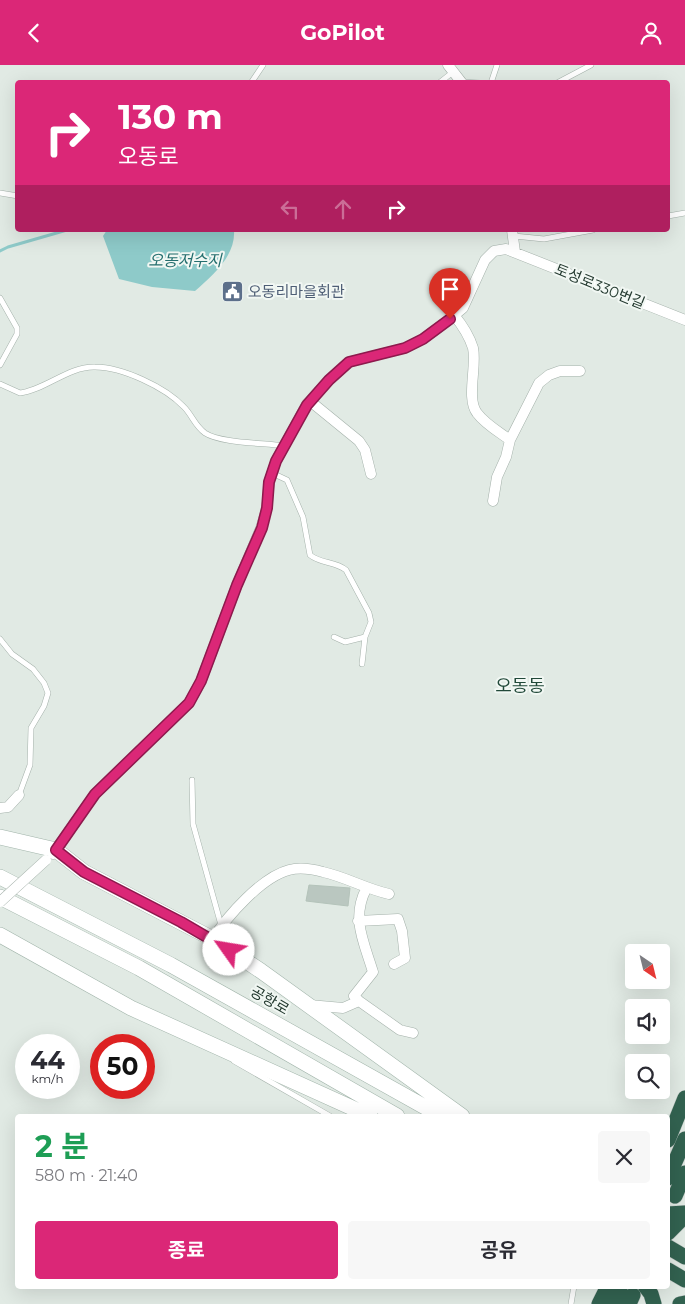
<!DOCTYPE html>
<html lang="ko">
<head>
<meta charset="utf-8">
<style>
  body { margin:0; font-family:Montserrat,"Noto Sans KR",sans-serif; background:#f7f7f7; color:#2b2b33; height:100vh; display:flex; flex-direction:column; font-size:19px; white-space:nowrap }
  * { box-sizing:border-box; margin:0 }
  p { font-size:16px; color:#7c7c81 }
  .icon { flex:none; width:28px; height:28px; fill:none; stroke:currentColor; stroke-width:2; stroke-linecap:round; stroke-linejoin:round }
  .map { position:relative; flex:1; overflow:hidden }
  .drawer { position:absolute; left:15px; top:1049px; width:655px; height:175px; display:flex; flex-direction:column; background:#fff; border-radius:5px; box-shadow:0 5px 20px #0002 }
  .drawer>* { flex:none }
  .top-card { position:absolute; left:15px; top:15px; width:655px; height:152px; border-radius:5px; box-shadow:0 5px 20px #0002; background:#db2777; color:#fff; overflow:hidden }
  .needle { width:32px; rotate:145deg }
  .fabs { position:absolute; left:625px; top:879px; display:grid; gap:10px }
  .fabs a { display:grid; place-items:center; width:45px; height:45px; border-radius:5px; background:#fff; box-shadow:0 5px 20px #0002; font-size:25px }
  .speed { position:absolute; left:15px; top:969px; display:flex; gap:10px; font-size:25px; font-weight:700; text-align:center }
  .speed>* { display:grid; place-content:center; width:65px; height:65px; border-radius:50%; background:#fff; box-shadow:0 5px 20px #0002; line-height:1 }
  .speed small { font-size:12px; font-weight:400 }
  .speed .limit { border:8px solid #d22; background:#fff; color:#111 }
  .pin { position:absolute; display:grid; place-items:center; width:42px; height:42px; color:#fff; margin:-51px -21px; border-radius:50% 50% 50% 0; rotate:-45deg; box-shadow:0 0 5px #0007 }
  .pin .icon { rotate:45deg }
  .me { position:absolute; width:55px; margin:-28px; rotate:302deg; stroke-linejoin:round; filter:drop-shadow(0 0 4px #0008) }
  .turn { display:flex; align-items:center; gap:18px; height:105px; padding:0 20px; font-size:22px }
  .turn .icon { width:65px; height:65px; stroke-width:2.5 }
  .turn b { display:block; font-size:35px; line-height:42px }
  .lanes { display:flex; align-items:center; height:48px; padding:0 20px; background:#0003; justify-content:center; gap:25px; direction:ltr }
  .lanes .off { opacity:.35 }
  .round { display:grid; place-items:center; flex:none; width:52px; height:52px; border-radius:5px; background:#f7f7f7 }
  .summary { display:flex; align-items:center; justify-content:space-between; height:85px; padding:0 20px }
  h1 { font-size:30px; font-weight:700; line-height:38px; color:#1e9e55 }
  .cta { display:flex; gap:10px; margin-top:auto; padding:10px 20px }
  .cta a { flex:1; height:58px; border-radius:5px; background:#db2777; color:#fff; font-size:20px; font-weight:700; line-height:58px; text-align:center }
  .cta a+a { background:#f7f7f7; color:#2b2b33 }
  header { display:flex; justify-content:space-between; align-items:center; height:65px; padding:0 20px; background:#db2777; color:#fff; font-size:22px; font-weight:700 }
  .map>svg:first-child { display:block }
  .water { fill:#8ecac9 }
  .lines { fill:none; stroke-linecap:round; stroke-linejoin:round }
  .stream { stroke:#8ecac9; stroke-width:3 }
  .building { fill:#bac7c0; stroke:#b4c3ba }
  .lane-casing { stroke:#a4b1aa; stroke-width:6 }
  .street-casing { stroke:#a4b1aa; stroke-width:11 }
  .secondary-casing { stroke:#a1b4aa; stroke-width:16 }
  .highway-casing { stroke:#c1c8c5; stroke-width:16 }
  .lane { stroke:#fff; stroke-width:5 }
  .street { stroke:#fff; stroke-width:10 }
  .secondary { stroke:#fff; stroke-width:15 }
  .highway { stroke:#326250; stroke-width:15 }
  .street-bridge-casing { stroke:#a4b1aa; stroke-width:11; stroke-linecap:butt }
  .street-bridge { stroke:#fff; stroke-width:10 }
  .route-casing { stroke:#8e194d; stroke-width:12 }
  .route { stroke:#db2777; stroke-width:9 }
  .labels { text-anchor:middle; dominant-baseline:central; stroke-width:4; stroke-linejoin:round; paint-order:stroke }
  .street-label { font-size:15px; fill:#23392f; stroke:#f1f7f3 }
  .service-label { font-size:15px; fill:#4e5e75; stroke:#f1f7f3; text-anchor:start }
  .water-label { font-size:16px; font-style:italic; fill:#246e6e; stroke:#f1f7f3 }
  .quarter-label { font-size:18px; fill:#214939; stroke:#f1f7f3 }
</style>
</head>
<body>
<header><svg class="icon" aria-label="back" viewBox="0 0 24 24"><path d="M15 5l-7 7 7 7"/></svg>GoPilot<svg class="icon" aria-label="person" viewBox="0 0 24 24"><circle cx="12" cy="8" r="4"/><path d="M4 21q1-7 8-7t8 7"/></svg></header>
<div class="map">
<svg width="685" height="1239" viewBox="0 0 685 1239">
  <rect width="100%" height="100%" fill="#e1eae4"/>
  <path class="water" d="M107,165H234C236,191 212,211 195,226L152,222L119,214L103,171Z"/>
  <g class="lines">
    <path class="stream" d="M0,186L8,182L67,165"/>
  </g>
  <path class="building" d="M309,820L350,823L348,841L306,836Z"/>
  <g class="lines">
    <defs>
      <path id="lane" d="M461,17L480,18
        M251,18L263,0
        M439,18L453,7
        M491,18L497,0
        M557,18L591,0
        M0,128L18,131
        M668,151L685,148
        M514,171L544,174L593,165
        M0,233L17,263V269L0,300
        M0,319L20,328C45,325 69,301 95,302C122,302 165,322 184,342C192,350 195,361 205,368C220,378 264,378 284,381
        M272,408L287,415L303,452L310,490C321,499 335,496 346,505L369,548L371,557L365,572L345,577L334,572
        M0,574L12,589L33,604L44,618L48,628L44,641L31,663L30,700L19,730
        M362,599L365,572
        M192,715L193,759L221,860
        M234,996L330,1051
        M571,1239L574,1221"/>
      <path id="street" d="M448,0L462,18
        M512,165L515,187
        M454,250C463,261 469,270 473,283C477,301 466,334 477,348C485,359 499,367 510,375
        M310,336L359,376L365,385L371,409
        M493,436L497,412L506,392L510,375L539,318L549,310L560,306H580
        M0,743L8,742L19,730
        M53,789L95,729L189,638L201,616L237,520L261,463L267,443L269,417L276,396L307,339L329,315L349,297L405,283L423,274L450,254L463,243L485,195L494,186L506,184L685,255
        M358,856L398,854L402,866L405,893L394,899
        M213,874C227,851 262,812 289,805C300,802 312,804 323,807C346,812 366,824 389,829
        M359,936L400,965L413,968
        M309,940L343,943L359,936L354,931L373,907C364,877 351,854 366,824"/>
      <path id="secondary" d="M0,772L56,785L84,807L213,874L261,906L462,1051
        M0,812L171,900L441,1051
        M0,832L139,903L397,1051
        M0,870L131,943L370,1051"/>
      <path id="highway" d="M668,1075L685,1033
        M668,1113L685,1074
        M675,1131L685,1108
        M668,1149L685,1148
        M668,1168L685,1151
        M668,1182L685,1192
        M668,1205L685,1215
        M645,1221L651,1229L654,1239
        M599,1239L608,1221
        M614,1239L620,1225
        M629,1239L633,1230
        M680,1239L685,1238"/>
    </defs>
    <use href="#lane" class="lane-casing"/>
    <use href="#street" class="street-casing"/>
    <use href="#secondary" class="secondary-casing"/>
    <use href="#highway" class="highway-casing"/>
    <use href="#lane" class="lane"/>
    <use href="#street" class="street"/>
    <use href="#secondary" class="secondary"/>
    <use href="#highway" class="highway"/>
    <defs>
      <path id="street-bridge" d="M0,837L46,795"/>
    </defs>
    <use href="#street-bridge" class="street-bridge-casing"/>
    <use href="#street-bridge" class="street-bridge"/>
  </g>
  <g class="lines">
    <defs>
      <path id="route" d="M229,885L181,857L84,807L56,785L95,729L189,638L201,616L237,520L262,463L267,443L269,417L276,396L307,340L329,315L349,297L405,283L423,274L450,254"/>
    </defs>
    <use href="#route" class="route-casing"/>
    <use href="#route" class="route"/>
  </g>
  <defs>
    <symbol id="civic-square" viewBox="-11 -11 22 22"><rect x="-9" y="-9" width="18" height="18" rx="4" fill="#5c6f8a" stroke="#f1f7f3"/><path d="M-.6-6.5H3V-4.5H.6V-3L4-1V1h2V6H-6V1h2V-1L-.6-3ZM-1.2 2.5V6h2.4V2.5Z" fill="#fff"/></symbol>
  </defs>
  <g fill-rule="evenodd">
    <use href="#civic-square" x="220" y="214" width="25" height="25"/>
  </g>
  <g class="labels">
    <g class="street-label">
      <text transform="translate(600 221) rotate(22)">토성로330번길</text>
      <text transform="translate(270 935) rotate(30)">공항로</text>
    </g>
    <g class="service-label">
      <text x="248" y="226">오동리마을회관</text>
    </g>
    <g class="water-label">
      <text x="185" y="195">오동저수지</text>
    </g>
    <g class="quarter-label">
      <text x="520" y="621">오동동</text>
    </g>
  </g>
</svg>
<div class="fabs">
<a><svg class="needle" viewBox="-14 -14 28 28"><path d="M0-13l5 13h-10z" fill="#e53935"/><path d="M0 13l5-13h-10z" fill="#7c7c81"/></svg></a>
<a><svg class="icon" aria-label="sound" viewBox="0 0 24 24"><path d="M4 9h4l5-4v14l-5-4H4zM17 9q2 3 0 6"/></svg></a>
<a><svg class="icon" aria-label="search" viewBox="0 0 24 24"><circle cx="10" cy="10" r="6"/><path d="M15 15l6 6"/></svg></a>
</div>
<div class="speed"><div>44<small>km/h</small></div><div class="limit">50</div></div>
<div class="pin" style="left:450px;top:254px;background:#d93025"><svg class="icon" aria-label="arrive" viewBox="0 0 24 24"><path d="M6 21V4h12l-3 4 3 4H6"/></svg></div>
<svg class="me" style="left:229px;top:885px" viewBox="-20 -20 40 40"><circle r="19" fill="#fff"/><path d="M0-13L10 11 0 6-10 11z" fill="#db2777"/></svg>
<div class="top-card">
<div class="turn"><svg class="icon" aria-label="right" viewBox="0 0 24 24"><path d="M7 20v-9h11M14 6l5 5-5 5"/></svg><div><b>130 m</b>오동로</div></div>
<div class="lanes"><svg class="icon off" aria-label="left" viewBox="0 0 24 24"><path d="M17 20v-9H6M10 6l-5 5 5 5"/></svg><svg class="icon off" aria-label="ahead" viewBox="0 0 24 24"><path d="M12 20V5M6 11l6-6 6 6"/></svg><svg class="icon" aria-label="right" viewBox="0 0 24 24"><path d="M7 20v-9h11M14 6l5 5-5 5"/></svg></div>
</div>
<section class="drawer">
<div class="summary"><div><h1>2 분</h1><p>580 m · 21:40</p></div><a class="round"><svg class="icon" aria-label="close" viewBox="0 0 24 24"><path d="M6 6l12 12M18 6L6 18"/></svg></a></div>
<div class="cta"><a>종료</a><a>공유</a></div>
</section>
</div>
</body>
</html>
